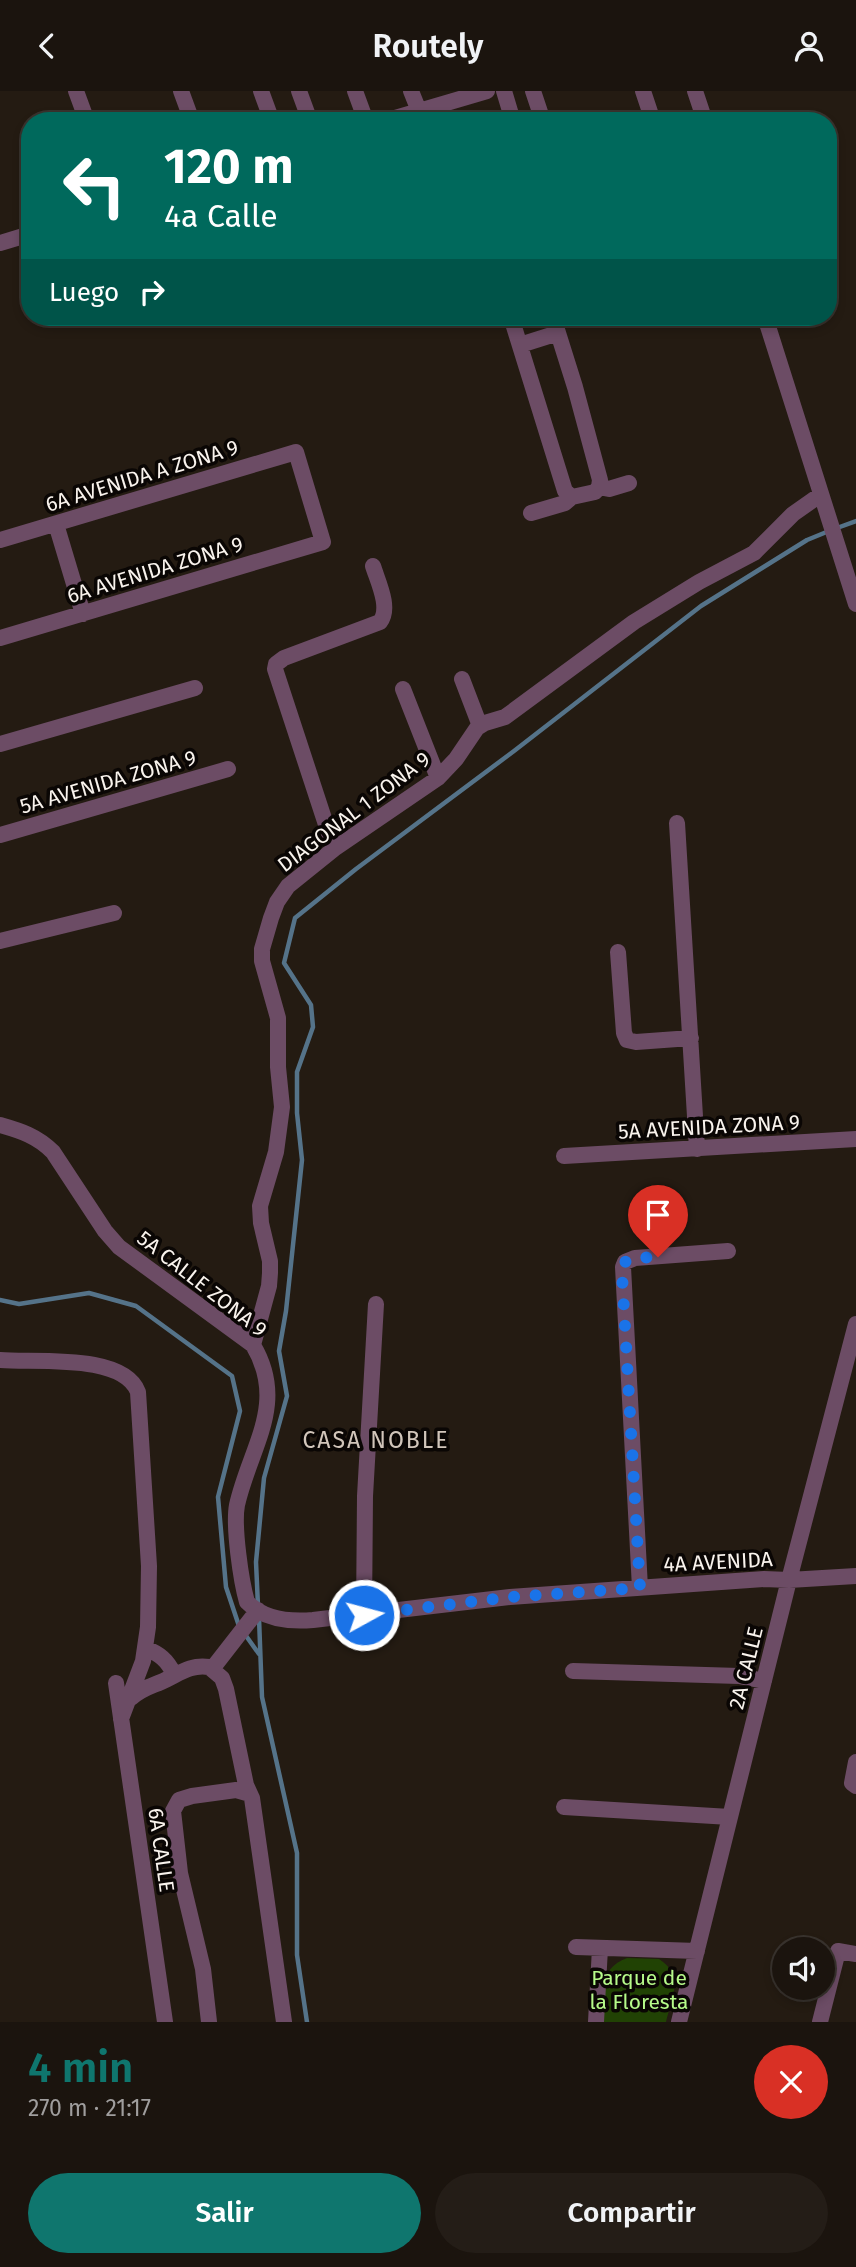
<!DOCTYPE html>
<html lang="es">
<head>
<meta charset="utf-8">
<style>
  body { margin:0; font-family:"Fira Sans",sans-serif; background:#241d17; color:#f1f3f6; height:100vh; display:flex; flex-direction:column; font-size:26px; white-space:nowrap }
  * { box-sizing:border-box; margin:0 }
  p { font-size:23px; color:#a09e9e }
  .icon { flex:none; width:38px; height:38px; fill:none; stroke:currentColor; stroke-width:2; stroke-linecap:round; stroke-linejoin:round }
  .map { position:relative; height:1931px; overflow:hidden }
  .details { display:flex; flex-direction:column; background:#1b140e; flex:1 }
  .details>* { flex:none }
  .top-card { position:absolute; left:21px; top:21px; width:816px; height:214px; border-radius:28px; box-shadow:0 4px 10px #0003,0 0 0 2px #39332e; background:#00695c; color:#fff; overflow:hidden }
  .controls { position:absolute; left:772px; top:1846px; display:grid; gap:14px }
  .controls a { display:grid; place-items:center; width:63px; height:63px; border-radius:50%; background:#1b140e; box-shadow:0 4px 10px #0003,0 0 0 2px #39332e; font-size:35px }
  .pin { position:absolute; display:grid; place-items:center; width:60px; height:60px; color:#fff; margin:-72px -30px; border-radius:50% 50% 50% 0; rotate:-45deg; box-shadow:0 0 7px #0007 }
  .pin .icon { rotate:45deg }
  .me { position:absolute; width:77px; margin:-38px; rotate:83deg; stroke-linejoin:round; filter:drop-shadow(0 0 5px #0008) }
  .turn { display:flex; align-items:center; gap:24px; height:147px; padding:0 28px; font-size:32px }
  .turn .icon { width:91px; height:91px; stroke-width:2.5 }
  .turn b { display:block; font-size:49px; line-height:60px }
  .then { display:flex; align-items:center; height:66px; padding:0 28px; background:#0003; gap:14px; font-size:26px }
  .round { display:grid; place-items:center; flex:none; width:74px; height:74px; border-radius:37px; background:#241d17 }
  .head { display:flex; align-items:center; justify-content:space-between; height:119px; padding:0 28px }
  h1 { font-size:42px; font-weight:600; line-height:52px; color:#0f766e }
  .cta { display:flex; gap:14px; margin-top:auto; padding:14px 28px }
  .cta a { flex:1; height:80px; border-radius:42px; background:#0f766e; color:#fff; font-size:28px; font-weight:600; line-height:80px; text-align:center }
  .cta a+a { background:#241d17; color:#f1f3f6 }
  header { display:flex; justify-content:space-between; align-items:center; height:91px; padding:0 28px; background:#1b140e; font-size:32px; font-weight:600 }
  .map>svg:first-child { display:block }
  .green { fill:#214204 }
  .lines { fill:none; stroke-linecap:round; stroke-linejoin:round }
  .stream { stroke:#557389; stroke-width:4.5 }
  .minor { stroke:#6c4c65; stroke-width:16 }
  .route { stroke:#1a73e8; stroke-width:12; stroke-dasharray:0 21.6 }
  .labels { text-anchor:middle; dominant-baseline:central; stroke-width:7; stroke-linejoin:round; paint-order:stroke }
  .street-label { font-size:21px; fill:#f9f3ed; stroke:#0a0604 }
  .park-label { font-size:21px; fill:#b6fa8a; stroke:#0a0604 }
  .neighbourhood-label { font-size:23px; letter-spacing:2px; fill:#d1c5ba; stroke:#0a0604 }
</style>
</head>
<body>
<header><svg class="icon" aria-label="back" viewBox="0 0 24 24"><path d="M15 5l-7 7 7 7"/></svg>Routely<svg class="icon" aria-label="person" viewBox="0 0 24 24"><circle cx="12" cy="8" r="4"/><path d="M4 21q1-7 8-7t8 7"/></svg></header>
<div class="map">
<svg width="856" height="1931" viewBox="0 0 856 1931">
  <rect width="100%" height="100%" fill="#241b12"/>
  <path class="green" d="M627,1867L659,1868C685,1885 672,1906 666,1931H603C604,1904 597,1878 627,1867Z"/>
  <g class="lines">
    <path class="stream" d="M837,437L856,430
      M0,1209L19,1213L89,1202L136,1215L232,1285L240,1320L218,1406L226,1496L239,1535
      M258,1515L256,1471L264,1387L287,1305L279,1260L286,1220L302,1069L297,1022V981L313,936L311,914L284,872L295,827L356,778L514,660L701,515L807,449L829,440
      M259,1527L262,1606L297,1762V1864L307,1931
      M244,1542L259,1563"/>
    <path class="minor" d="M76,0L87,30
      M181,0L192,30
      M261,0L272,30
      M299,0L310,30
      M355,0L366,30
      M411,0L419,20
      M504,0L513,30
      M533,0L543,30
      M643,0L653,30
      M695,0L705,30
      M385,30L487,0
      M0,152L30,143
      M511,226L565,400L572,406
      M553,226L575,296L600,389L599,396
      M765,226L856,513
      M520,254L558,242
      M599,396L609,398L629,392
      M531,422L565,412L572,406L595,401L599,396
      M56,433L83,523
      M0,449L296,361L323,451L0,547
      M462,588L480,635
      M403,598L438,687
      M0,653L195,597
      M677,732L697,1058
      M0,744L228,678
      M334,758L275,578L276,573L284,567L380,531C391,517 378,491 373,475
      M0,850L114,822
      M618,861L624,942L627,949L636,951L691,947
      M0,1034C21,1040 37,1045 53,1061L105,1140L119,1156L253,1254C288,1313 250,1356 237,1414C233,1435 241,1490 247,1511C264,1529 289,1531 313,1529L510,1506L764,1488L789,1489L856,1485
      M564,1065L856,1048
      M253,1254L269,1195L270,1182V1170L261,1132L260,1115L276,1061L282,1016L278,976V927L262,870V858L271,827L277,811L288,795L334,758L438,687L456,668L477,637L485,632L505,626L634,531L699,491L754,462L793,423L820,404
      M0,1269C35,1272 123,1262 138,1301L149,1475L148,1536L143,1570L121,1628
      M640,1497L623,1176L625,1171L635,1167L728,1160
      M364,1524L365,1405L376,1213
      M145,1557C160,1563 167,1569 174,1583
      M212,1578L258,1519
      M573,1580L739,1585L764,1590
      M116,1592L165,1931
      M131,1607C141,1598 149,1596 161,1591C178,1584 189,1573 209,1576L222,1587L226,1598L246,1694L252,1707L284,1931
      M856,1671L852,1692L856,1695
      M564,1716L730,1726
      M576,1856L697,1860
      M209,1931L203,1878L180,1782L173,1720L179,1709L192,1705L236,1699L250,1703
      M596,1931L600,1857
      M679,1931L789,1489L856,1233
      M820,1931L838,1860L856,1863"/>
  </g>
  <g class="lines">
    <path class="route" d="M364,1524L510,1506L640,1497L622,1184L625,1171L635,1167L658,1166"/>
  </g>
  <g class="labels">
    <g class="street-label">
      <text transform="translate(142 385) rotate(-17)">6A AVENIDA A ZONA 9</text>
      <text transform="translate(155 479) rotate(-17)">6A AVENIDA ZONA 9</text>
      <text transform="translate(108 691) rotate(-16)">5A AVENIDA ZONA 9</text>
      <text transform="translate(354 721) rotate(-37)">DIAGONAL 1 ZONA 9</text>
      <text transform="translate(709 1036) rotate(-3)">5A AVENIDA ZONA 9</text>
      <text transform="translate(202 1193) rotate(38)">5A CALLE ZONA 9</text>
      <text transform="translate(718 1471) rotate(-3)">4A AVENIDA</text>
      <text transform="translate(746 1577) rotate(-76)">2A CALLE</text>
      <text transform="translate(161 1759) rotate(82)">6A CALLE</text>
    </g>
    <g class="park-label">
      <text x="639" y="1887">Parque de<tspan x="639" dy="24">la Floresta</tspan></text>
    </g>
    <g class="neighbourhood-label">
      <text x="376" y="1349">CASA NOBLE</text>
    </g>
  </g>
</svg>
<div class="controls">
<a><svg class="icon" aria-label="sound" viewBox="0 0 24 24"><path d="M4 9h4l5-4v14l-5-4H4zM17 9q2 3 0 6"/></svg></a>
</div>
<div class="pin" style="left:658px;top:1166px;background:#d93025"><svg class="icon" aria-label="arrive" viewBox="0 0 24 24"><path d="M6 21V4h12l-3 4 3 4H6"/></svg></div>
<svg class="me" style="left:364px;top:1524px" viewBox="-20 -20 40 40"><circle r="17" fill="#1a73e8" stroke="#fff" stroke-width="3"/><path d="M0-11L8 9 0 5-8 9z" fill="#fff"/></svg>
<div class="top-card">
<div class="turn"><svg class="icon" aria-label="left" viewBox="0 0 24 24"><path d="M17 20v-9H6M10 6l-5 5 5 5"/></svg><div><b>120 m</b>4a Calle</div></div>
<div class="then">Luego<svg class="icon" aria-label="right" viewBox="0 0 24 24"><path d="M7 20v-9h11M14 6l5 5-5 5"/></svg></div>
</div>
</div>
<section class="details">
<div class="head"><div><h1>4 min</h1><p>270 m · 21:17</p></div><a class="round" style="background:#d93025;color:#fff"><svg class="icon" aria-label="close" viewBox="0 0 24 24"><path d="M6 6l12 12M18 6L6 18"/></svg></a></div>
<div class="cta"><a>Salir</a><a>Compartir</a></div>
</section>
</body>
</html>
